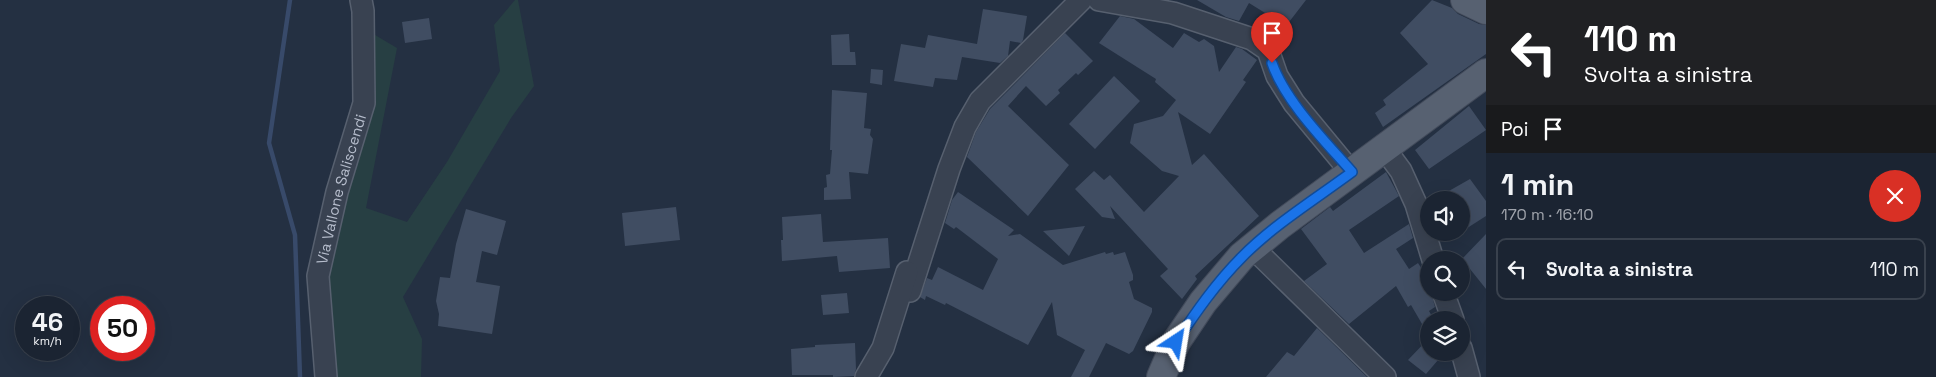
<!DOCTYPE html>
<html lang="it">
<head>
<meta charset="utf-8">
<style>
  body { margin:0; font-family:"Space Grotesk",sans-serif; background:#242c3a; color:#f1f3f6; height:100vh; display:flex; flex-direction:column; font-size:19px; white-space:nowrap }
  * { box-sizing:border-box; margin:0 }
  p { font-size:16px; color:#a0a4ac }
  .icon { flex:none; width:28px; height:28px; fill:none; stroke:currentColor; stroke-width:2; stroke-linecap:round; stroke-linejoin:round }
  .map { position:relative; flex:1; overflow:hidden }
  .sheet { display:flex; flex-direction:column; background:#1b2432; width:450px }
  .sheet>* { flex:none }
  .hud { background:#202124; color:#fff; overflow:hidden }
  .tools { position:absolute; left:1420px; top:191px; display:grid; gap:10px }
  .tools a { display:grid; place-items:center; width:50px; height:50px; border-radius:50%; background:#1b2432; box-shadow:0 5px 20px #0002,0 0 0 1px #39414d; font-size:25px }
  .speed { position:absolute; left:15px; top:296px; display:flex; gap:10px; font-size:25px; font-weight:700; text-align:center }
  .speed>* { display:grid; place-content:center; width:65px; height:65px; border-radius:50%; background:#1b2432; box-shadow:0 5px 20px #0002,0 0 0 1px #39414d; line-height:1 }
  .speed small { font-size:12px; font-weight:400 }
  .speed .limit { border:8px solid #d22; background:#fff; color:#111 }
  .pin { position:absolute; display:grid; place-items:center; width:42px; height:42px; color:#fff; margin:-51px -21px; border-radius:50% 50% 50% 0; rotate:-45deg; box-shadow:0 0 5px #0007 }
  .pin .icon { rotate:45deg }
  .me { position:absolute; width:55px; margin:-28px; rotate:33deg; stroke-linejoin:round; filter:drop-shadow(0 0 4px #0008) }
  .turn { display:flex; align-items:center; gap:18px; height:105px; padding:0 15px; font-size:22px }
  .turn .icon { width:65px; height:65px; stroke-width:2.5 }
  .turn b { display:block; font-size:35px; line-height:42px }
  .then { display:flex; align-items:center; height:48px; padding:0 15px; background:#0003; gap:10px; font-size:19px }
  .round { display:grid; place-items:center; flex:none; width:52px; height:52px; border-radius:26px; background:#242c3a }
  .headline { display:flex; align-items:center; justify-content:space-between; height:85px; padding:0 15px }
  h1 { font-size:30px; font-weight:700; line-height:38px }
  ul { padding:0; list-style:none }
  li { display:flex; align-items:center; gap:15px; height:62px; margin:0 10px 8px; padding:0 5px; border:2px solid #39414d; border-radius:10px }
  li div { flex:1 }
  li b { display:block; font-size:19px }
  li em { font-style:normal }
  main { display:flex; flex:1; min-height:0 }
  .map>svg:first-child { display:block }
  .green { fill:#273f43 }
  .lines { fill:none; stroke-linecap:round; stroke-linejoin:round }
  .stream { stroke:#384a6a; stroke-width:4.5 }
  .building { fill:#404d62 }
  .minor-casing { stroke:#57606f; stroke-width:24 }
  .major-casing { stroke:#434b5b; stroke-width:30 }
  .minor { stroke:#394251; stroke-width:21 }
  .major { stroke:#576171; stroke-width:28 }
  .route-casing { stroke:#114b97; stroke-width:12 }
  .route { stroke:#1a73e8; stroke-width:9 }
  .labels { text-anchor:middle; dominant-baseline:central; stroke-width:5; stroke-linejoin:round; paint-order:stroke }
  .street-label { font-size:15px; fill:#b6bdcc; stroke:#1e2737 }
</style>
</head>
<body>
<main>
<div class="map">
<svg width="1486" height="377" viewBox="0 0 1486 377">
  <rect width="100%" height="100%" fill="#243042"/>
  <path class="green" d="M515,0H518L534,86L511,118L403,297L422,339L421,377H333L325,285L370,32L397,48L366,208L407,222L447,162L500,71L494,25Z"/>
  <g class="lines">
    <path class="stream" d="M290,0L269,143L295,235L300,377"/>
  </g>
  <path class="building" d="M1197,0H1306L1286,26L1249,3L1239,21L1226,17Z
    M1432,0L1452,8L1458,14L1479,24L1486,25V54L1383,127L1375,113L1386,105L1383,100L1428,64L1400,33Z
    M983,9L1027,16L1023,40L1021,43L1010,41L1008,56L1000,63L962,57L957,80L935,78L933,87L894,81L901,44L925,48L928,35L977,44Z
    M1120,16L1134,19L1173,48L1184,33L1199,42L1204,39L1214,46L1219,72L1236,47L1242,49L1257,60L1243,80L1246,82L1210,134L1178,112L1192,165L1204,154L1259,216L1195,276L1197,279L1182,299L1160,276L1168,269L1110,206L1115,219L1102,217L1075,189L1094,171L1104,180L1110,175L1144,212L1179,176L1162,171L1130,143L1134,124L1163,116L1176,100L1155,82L1156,79L1099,43Z
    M429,18L432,39L405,43L402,22Z
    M1065,33L1093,61L1078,75L1076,73L1058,90L1060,93L1046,106L1026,86L1008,106L1069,165L1028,216L967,157L976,132L990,109Z
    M849,34L850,52H855L856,65H832L831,35Z
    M871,69L883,70L882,85L870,83Z
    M1114,76L1140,101L1095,149L1069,124Z
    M832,90L867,93L864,128L871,129L870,135L873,139L868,174L849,172L851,199L824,200V188L827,187L826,175L830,174L832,150H830Z
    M1469,106L1486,130L1429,169L1415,150Z
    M1386,172L1399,196L1349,230L1364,253L1409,224L1413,238L1396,249L1409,269L1418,263L1429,280V292H1431L1435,307L1429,311L1434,320H1429V336L1411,305L1408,307L1396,286L1349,324L1304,281L1327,264L1301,229L1330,207L1333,211Z
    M1470,179L1486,201V216L1461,232V200H1433Z
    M958,192L1014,230L1008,236L1020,234L1063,265L1105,252L1106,254L1113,252L1114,255L1125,252L1133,275V280L1129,282L1134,299L1152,308V312L1133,351L1129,354L1106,343L1089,377H1071L1085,350L1057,335L1052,302L1028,345L946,303L945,305L926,296L925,300L920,297L927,278L932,280L938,267L983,290L998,259L956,227L954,229L945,223L952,200Z
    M676,207L680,240L625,246L622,213Z
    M466,209L506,221L497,255L482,251L476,282L500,286L492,334L438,326L439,314L436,301L440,277L450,278L456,244Z
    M821,214L823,242L888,238L890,268L839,272L837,256L782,261L781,240H783L782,217Z
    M1085,226L1069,256L1043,231Z
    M1486,234V289L1462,259Z
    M847,293L849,313L823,315L821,295Z
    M1317,328L1367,377H1266L1287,352L1294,356Z
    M1429,338V352H1445L1426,374L1408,360Z
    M855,343L856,369L854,376L833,377V375H792L791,349L815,347V345Z"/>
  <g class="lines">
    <defs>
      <g id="minor">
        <path d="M1099,0L1173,13L1252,39L1268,50L1277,76L1294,103L1351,172"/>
        <path d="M1384,148L1401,171L1416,204L1433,260"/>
        <path d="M1253,248L1385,377"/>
        <path d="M910,291L949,169L965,127L980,101L1081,0"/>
        <path d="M1443,292L1453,320"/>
        <path d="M1461,348L1469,377"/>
        <path id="s1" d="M326,377L318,276L337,192L364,103L363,11L361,0"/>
        <path d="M866,377L883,348L907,272"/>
      </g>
      <path id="major" d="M1465,0L1486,10
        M1161,377L1176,342L1203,302L1242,256L1280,225L1486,73"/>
    </defs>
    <use href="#minor" class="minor-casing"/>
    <use href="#major" class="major-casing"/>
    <use href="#minor" class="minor"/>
    <use href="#major" class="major"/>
  </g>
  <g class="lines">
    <defs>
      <path id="route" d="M1176,342C1196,312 1216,283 1242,257C1272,226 1317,198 1352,172C1325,141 1285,101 1272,63"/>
    </defs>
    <use href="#route" class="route-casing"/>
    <use href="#route" class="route"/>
  </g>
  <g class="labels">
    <g class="street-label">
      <text stroke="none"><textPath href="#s1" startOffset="191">Via Vallone Saliscendi</textPath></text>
    </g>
  </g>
</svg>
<div class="tools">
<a><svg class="icon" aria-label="sound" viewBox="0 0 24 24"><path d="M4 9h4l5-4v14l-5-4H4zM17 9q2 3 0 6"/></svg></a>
<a><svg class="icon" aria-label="search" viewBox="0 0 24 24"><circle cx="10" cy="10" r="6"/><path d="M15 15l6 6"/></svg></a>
<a><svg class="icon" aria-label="layers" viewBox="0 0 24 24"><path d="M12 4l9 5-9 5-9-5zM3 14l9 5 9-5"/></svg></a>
</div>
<div class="speed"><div>46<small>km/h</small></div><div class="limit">50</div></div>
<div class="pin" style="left:1272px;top:63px;background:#d93025"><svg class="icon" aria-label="arrive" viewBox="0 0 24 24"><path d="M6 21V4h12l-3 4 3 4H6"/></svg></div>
<svg class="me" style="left:1176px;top:342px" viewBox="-20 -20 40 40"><path d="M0-17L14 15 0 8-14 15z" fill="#1a73e8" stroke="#fff" stroke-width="4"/></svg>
</div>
<section class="sheet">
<div class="hud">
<div class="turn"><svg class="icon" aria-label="left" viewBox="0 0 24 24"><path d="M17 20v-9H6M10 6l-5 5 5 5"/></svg><div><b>110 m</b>Svolta a sinistra</div></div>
<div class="then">Poi<svg class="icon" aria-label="arrive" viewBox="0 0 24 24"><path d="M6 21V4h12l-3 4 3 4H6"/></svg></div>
</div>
<div class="headline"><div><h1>1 min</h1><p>170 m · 16:10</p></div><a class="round" style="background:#d93025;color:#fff"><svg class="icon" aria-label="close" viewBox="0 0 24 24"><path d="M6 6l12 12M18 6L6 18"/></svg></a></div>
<ul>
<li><svg class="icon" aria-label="left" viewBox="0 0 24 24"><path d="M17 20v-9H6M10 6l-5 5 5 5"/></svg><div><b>Svolta a sinistra</b></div><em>110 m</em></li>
</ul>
</section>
</main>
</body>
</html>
